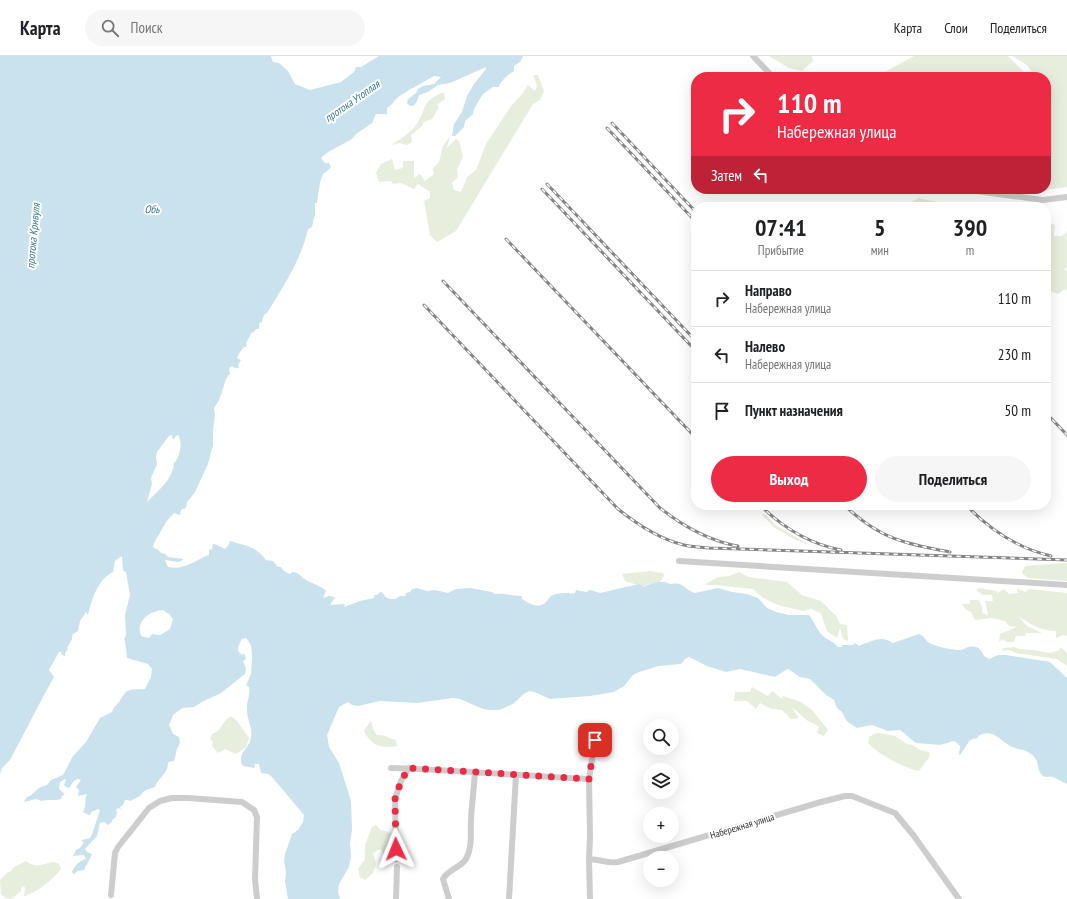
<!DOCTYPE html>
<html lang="ru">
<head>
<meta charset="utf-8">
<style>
  body { margin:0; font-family:"PT Sans Narrow",sans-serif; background:#f6f6f6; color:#202124; height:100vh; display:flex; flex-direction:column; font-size:15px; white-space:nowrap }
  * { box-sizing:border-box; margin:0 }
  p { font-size:13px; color:#757577 }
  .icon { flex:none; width:22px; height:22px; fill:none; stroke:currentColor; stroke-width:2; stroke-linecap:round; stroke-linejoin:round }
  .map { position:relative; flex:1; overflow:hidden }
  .sheet { position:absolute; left:691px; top:146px; width:360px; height:308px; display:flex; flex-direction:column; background:#fff; border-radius:16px; box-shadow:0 4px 16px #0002 }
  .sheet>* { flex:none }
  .top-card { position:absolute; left:691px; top:16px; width:360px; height:122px; border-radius:16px; box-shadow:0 4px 16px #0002; background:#ee2b44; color:#fff; overflow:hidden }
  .fabs { position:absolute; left:643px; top:663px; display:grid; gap:8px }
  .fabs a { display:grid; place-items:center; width:36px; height:36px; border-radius:50%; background:#fff; box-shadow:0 4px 16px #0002; font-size:20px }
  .pin { position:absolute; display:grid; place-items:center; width:34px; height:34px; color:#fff; margin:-17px; border-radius:8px; box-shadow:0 2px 6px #0006 }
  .me { position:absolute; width:44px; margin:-22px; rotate:358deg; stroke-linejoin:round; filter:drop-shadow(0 0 3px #0008) }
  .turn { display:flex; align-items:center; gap:14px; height:84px; padding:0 20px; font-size:18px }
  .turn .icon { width:52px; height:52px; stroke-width:2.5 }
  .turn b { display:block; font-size:28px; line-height:34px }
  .then { display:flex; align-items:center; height:38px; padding:0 20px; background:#0003; gap:8px; font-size:15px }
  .eta { display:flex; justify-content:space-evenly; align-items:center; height:68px; text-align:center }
  .eta b { font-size:24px; font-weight:700; line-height:28px }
  .cta { display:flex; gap:8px; margin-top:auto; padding:8px 20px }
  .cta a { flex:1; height:46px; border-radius:24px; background:#ee2b44; color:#fff; font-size:16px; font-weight:700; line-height:46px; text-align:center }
  .cta a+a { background:#f6f6f6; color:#202124 }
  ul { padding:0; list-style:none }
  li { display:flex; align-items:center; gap:12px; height:56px; padding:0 20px; border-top:1px solid #e0e0e0 }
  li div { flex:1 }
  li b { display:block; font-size:15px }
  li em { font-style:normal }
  header { display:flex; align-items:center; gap:24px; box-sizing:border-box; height:56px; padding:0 20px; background:#fff; border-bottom:1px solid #e0e0e0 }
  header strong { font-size:19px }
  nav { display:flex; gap:22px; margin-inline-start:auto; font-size:14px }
  .search { width:280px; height:36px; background:#f6f6f6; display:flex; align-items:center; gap:10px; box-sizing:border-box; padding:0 14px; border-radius:22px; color:#757577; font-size:15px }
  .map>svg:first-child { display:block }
  .green { fill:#e7eedd }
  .water { fill:#c9e2ee; fill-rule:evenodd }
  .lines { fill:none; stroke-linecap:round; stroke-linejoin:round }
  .street { stroke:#cdcdcd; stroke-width:6 }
  .rail-casing { stroke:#858585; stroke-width:3 }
  .rail { stroke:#fff; stroke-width:1.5; stroke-dasharray:4.5; stroke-linecap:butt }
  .route { stroke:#ee2b44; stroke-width:7; stroke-dasharray:0 12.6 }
  .labels { text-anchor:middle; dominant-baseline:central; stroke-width:4; stroke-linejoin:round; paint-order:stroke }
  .street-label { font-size:10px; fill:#303030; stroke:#fff }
  .water-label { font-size:11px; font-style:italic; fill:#397797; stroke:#fff }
</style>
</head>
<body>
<header>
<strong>Карта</strong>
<div class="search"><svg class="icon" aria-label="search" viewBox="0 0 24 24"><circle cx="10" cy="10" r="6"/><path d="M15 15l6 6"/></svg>Поиск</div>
<nav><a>Карта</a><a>Слои</a><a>Поделиться</a></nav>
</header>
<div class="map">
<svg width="1067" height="843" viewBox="0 0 1067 843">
  <rect width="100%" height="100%" fill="#fff"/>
  <path class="green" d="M769,0H812L813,5L802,15L789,12Z
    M914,0H1008L1029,21H876Z
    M1012,0H1067V131L1038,135L1026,133H1046V39L1049,41L1046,37V21H1035L1027,9Z
    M533,19H538L544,35L540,44L533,48L456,175L437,186L430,179L424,145L430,142V136L418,128L414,133L401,127L393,128L391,125L379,126L376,117L381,108L392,103L395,114L403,112V105H414V122L420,118L425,125L434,118L433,112L439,106L443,90L450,80L447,92L456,83L459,85L463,101L457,113L458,121L452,127L454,134L461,136L467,121L476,114L486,88L511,50L522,38L528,29L535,35L537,30Z
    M444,36L445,43L438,48V53L432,63L424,66L422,70L411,79L412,86L407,89L400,87L391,89C399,84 411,77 416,69C428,51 420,46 444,36Z
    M919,142C931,146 944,145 955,151H908L913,145Z
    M1046,166L1055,169L1054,180H1062L1067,175V211L1064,213L1067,215V236L1065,233L1058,238L1048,234L1046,225V210L1050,209L1046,203Z
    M761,458L766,459L775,469L812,490L794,483L775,472Z
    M1062,507H1067V525L1028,522L1022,517L1025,510Z
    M650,515L663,517L664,520L659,527L648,528L644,531C638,528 632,528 625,525L622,518Z
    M739,516L748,521L787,526L802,539L821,545L836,560L840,568L847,569L848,585L843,583L840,572L837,582L827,575L821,557L811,553L803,555L778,549L763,542L753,533L716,529H704L718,521L729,520Z
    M980,532L996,535L998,537L1004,533L1009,538L1018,537L1017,532L1025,536L1029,533L1067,537V580L1064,579L1056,582V575C1039,574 1032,569 1018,560L1027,570L1042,577H1026L1025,580H1016L1014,586H1007L1002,583L999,586L1000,578L1017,571L1009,570L1005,565L991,562L975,564L971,556L965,553L962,548H970V544H979L982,551V557L988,559L985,545H993L992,539H983L976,534Z
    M1014,591L1020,593L1033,594L1050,597L1059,594L1060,591L1067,597V610L1057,603L1016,597L1010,594L1002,595L1003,592Z
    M752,631L768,640L772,635L782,643L783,640L801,646L812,654L828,674L824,680L817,677L819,671C815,667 812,667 808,665C803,662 798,655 792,652L799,662L791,663L782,654L772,653L760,647L756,653L747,645H734L735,636H750Z
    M231,660L237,665L249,682L246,691L236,698L225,693L218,697L212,690L213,686L210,683L212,678C222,675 222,665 231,660Z
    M371,665L373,673L377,679C387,679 387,682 396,684L397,690C382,693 369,689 364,674Z
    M879,677L895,680L907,688L913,689L920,694L929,696L930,700L919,715C904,712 879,699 868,687L869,681L874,678Z
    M376,769L381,774L392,777L393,798H384L380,793L373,797L376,808L373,817L365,824L360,821L358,813L365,803V789L372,771Z
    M26,805C38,814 42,807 54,806L59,808L61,813C54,823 37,836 25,840H24L25,832L24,830L21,832V835L11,843L6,842L1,838L0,824L7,817L11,815L14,811Z"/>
  <path class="water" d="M0,0H271L273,6L279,7L288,15L295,28L310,34L341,26L354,16L356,11H361L379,0H523L521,5L514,10V15C508,19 501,24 499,31H493L483,38L474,53L473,58L465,65L464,71L455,80H452L454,68L462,56L467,40L474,28L486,13V11L450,27L438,29L428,36L419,39C417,44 417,50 410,50L407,47L408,43L416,37L418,33L423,30L434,28L441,21L434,20L413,32L410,33C406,37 401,38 397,42C393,46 393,48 387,52V58H376L372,67L356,78L352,83L328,96L321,102L325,107H329L331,111L326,116L323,118C320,123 318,140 317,147H315V158L312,171L308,173C301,204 283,231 267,257L264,259L262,266L259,267V273H256L253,277L252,276L246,287L247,290C242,291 239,298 237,302L241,304L238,309L239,312H235L232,310L229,312L230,318C224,322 224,334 220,341C219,345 216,349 214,352L215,359L213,374V389L208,408L195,436L187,446L186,452L181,454L180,459L174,457L166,466L154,487L153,491L156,493L159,494L161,497L165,498L168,501L183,503V504L179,506L165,504L168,511C184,515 197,503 209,499V494L212,493L213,488H215L225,493L228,490L230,485C246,490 256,490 266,504L273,505L278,511H281L284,515L290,518L292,516C299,516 301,521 306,524C313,528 320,529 326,535L323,542L329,540L335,541L330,549L345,548L344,551L360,545L374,542V539H377L380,536L383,537C385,543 390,543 395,543L400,540H405L406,537L410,536L412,533L417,532L427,535L435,534L448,537L456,533L470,532L492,536L495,538C504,537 512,540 522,540V543C530,548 539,554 547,545C549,542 550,540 553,539C558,537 564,537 569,537L570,538L575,537L576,534L586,536L590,534L600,537L639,528L644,531C650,527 664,524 670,528C683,525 685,534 695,537L718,532L732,536L747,538L758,542L767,552L776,556L789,559H809C814,565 816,572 821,578C826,584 834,585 838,591H842V589H853L855,587L859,590C864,587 867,587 872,585C880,582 885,582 893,587L919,578C925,581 924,582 928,586C933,590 952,594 958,594C965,594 969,588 976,591C980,592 982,596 984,600L989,603L998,599H1006L1050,606L1067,622V728C1062,726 1058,723 1053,721C1049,719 1045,723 1042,719C1037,714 1039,707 1035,702C1027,692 1020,695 1010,690C1000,684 993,673 980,679L977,682L970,684L960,699H959L960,690L957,687L954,685L940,689L916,687L900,674L888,675L872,669L857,672L849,667L846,664L842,656L837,652L834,644L826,639L810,623L800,621L788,613L784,615L775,621L740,613L726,616L707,610L689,601L685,603L681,608L659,610L639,616L633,619L624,630L614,636L590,640L550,643L537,637L530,635L525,637L513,648L499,654H490L483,653L460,643L453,642L417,647L380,645L358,650L352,649L348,646L339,651L327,679L329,691L339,707L351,745L352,774L350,787L351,800L349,811L339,828L338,836L340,843H288L285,826L286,815L284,806L285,798L292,778L298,774L303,766L304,759L272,721L268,718L261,717L259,708H255L254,712L243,710C236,697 248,695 251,682C253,671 247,664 247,654C246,646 251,639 249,631L246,629C253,616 251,615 252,602C252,595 252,588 246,582L242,583C239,589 234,595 243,599L244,597L246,603L243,605L246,613L245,618L221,637L202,646L194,651L183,652L178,655L173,659L169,669L173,678L179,681L180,687L177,693L174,705L168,706C168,719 159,720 155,731L146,734L143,736L140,740L130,745L128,744H125L123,749L120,751L121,753L118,752L116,754L117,756L116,761L112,764V766L108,769L104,766L100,767L97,780L85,793L87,796L92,798C90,804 86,808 84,814L78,815L74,818L72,816C75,809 79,805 86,803L84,799L73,800L76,794L80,792L84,786H82V784L90,782L92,778L100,754L98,753L91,756V758L89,759L83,756C87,750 84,744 87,738L78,740L79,734L76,731L81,724L78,723L74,725L69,732L66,731L64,729L66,724L65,723L60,726L59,733L65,738L62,740L61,743C55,745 47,743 41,745L36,743L24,746L27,741L30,740L39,732L47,729L51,724L63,719L73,700L86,686L100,662L112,656L114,651C120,647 121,641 126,636C131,632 140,634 145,633L151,621L152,613L148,608L127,602L125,585L124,584L126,579L125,559L130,539L126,516L123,515L122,500L115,505L113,516C112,517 109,518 108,519C96,528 91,546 88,559L86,556L80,565L78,575L73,578L72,580V583L67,592L68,593L65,597V600L62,599L61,596H59L49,614L54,621L44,639L10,704L2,712L0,718ZM172,379V382L174,383L176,380L178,379C183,386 180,402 174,407C173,423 158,435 147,446L152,428L151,422L157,408L156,401L157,396L169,380ZM163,554L169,558L173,563L170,573L160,579L152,578L149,582L141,580C135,565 150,555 163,554Z"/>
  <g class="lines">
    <path class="street" d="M753,0L773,21
      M962,133L1043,144L1067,141
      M679,505L1067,529
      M391,712C457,714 523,720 589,723
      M396,803L395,743L401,725L409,712
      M589,803C599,803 608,808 618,806L821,746L845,740H852L895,757L914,780L959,843
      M111,839L115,797L118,791L149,752L160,745L172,742H188L242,746L254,754L257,761L255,823L257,843
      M396,843L397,811
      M449,843L443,823C447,814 460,812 466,803C473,790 470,777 471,763C472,747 474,732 475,716
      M509,843L516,719
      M590,843L589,803L590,780L589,723L595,684"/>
    <defs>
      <path id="rail" d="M612,67L696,156
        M607,72L696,166
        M547,128L696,285
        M542,133L696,295
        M506,183L696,382
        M443,225L660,452C683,470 709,485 738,490
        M424,249L618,453C638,469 659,483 684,489C692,491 701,491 709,492L1067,504
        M1046,357L1067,379
        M760,449C782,471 810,488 841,494
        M844,449C860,464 881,479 902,485C917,490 934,493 950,496
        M966,449C990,474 1017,492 1051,500"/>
    </defs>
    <use href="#rail" class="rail-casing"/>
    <use href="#rail" class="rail"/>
  </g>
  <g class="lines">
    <path class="route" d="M396,793L395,743L401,725L409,712L589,723L595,684"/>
  </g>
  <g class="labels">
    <g class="street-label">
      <text transform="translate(742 770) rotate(-17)">Набережная улица</text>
    </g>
    <g class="water-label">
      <text transform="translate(352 45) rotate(-35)">протока Утоплая</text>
      <text x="152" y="153">Обь</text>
      <text transform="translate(33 180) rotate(-85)">протока Кривуля</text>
    </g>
  </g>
</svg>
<div class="fabs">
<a><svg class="icon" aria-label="search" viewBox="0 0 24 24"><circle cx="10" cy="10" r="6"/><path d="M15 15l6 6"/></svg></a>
<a><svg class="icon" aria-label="layers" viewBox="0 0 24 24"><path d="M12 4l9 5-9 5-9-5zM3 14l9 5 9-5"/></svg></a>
<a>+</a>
<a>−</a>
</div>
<div class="pin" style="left:595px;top:684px;background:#d93025"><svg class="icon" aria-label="arrive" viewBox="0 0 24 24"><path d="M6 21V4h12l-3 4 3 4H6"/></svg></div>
<svg class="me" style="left:396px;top:793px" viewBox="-20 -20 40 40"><path d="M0-17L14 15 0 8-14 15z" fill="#ee2b44" stroke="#fff" stroke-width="4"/></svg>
<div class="top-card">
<div class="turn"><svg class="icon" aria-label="right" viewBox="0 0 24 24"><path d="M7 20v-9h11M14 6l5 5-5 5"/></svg><div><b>110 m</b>Набережная улица</div></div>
<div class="then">Затем<svg class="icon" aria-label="left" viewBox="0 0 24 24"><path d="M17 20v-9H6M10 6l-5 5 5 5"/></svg></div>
</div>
<section class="sheet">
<div class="eta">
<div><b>07:41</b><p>Прибытие</p></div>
<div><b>5</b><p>мин</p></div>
<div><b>390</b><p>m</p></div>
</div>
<ul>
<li><svg class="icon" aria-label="right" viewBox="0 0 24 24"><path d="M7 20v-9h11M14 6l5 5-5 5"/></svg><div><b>Направо</b><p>Набережная улица</p></div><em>110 m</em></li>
<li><svg class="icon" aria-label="left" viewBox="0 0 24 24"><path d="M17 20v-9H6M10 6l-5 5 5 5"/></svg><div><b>Налево</b><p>Набережная улица</p></div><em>230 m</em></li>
<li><svg class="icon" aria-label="arrive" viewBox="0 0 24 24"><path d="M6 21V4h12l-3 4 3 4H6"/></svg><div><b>Пункт назначения</b></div><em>50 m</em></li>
</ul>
<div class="cta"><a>Выход</a><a>Поделиться</a></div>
</section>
</div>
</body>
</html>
